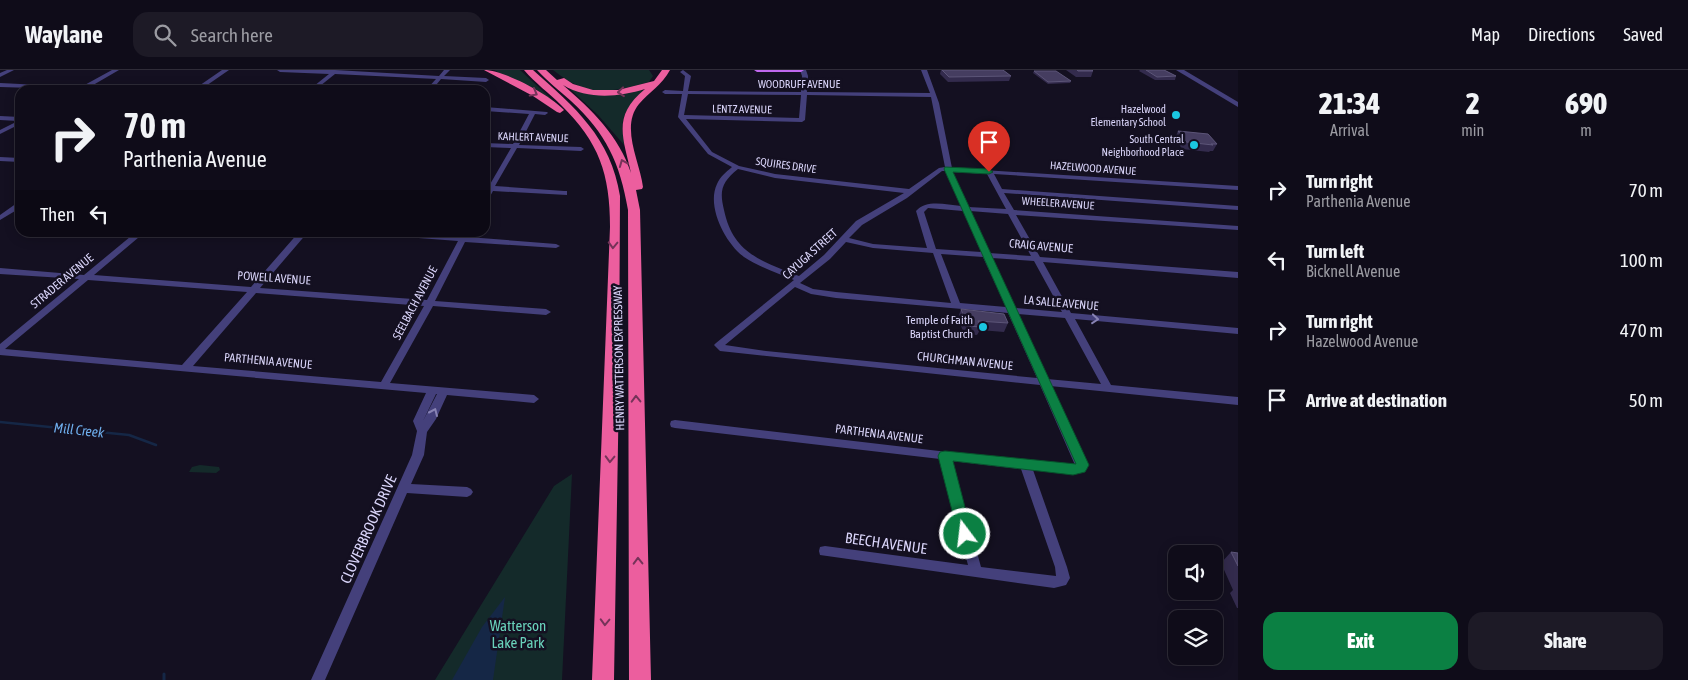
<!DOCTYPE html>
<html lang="en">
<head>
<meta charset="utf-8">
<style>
  body { margin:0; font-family:"Asap Condensed",sans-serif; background:#1d1a26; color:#f1f3f6; height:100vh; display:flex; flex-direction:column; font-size:19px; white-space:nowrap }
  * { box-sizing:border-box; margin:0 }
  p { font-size:16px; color:#9b9ba2 }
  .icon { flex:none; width:28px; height:28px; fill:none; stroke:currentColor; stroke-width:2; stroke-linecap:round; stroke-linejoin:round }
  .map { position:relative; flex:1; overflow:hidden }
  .panel { display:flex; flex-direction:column; background:#0f0c19; width:450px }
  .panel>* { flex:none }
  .top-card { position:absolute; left:15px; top:15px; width:475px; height:152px; border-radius:15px; box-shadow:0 2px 12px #0003,0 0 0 1px #2f2c38; background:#0f0c19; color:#f1f3f6; overflow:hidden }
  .buttons { position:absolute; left:1168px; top:475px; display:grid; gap:10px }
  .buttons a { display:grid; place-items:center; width:55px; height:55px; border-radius:10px; background:#0f0c19; box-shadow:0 2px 12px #0003,0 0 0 1px #2f2c38; font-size:25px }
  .pin { position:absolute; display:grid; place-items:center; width:42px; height:42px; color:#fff; margin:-51px -21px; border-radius:50% 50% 50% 0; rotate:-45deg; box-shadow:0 0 5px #0007 }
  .pin .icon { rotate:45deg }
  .me { position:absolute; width:55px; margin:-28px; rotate:345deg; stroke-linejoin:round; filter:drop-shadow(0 0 4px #0008) }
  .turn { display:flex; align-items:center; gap:18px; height:105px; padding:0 25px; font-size:22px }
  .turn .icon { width:65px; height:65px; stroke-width:2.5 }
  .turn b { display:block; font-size:35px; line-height:42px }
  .then { display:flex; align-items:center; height:48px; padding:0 25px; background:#0003; gap:10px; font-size:19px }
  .eta { display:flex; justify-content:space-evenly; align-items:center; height:85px; text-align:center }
  .eta b { font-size:30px; font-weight:800; line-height:35px }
  .primary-button { display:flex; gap:10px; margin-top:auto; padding:10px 25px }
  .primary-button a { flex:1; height:58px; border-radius:15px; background:#0b8043; color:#fff; font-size:20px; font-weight:800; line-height:58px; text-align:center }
  .primary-button a+a { background:#1d1a26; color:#f1f3f6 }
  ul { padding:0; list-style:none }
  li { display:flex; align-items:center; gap:15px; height:70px; padding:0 25px }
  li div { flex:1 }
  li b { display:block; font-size:19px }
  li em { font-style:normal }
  header { display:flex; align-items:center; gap:30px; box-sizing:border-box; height:70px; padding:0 25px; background:#0f0c19; border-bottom:1px solid #2f2c38 }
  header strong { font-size:24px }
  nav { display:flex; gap:28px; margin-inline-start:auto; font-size:18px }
  .search { width:350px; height:45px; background:#1d1a26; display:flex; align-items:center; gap:12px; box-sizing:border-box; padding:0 18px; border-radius:15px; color:#9b9ba2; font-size:19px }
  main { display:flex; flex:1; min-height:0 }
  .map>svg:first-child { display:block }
  .green { fill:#142a2a }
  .water { fill:#152746 }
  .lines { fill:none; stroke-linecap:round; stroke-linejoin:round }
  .stream-far1 { stroke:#152746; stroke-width:2.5 }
  .stream { stroke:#152746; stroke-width:3 }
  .minor { fill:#44407b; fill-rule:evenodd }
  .tertiary { fill:#44407b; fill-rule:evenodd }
  .primary { fill:#c068ee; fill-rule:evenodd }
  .motorway { fill:#ec5e9e; fill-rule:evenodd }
  .wall { fill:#332b4d }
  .building { fill:#453d60; stroke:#5c5578 }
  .oneway { stroke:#753359 }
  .oneway2 { stroke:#8883b4 }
  .route { fill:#0b8043; stroke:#07532c }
  .poi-dot { fill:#1ac7e1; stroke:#141021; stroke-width:2 }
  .labels { text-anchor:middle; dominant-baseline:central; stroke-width:5; stroke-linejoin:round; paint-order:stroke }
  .far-street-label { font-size:11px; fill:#dad5fa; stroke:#141021 }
  .far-poi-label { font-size:11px; fill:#dad5fa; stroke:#141021; text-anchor:end }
  .street-label { font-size:12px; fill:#dad5fa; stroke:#141021 }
  .poi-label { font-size:12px; fill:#dad5fa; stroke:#141021; text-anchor:end }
  .water-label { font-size:14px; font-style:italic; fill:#6fafee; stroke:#141021 }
  .near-street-label { font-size:15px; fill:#dad5fa; stroke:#141021 }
  .near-park-label { font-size:15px; fill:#69d2bb; stroke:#141021 }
</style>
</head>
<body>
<header>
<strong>Waylane</strong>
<div class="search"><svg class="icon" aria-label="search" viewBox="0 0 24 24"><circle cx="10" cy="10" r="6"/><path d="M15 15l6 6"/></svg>Search here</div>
<nav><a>Map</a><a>Directions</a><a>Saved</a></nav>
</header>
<main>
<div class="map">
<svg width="1238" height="610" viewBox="0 0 1238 610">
  <rect width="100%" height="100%" fill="#141021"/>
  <path class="green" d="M494,0H520L557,34Z
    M553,0H649L653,6L649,12C608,23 588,28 553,0Z
    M569,18C592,25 622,22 645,20C625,40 618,47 625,76L598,45Z
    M200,395L219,397L220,400L216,403L189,402L192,397Z
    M572,404L562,610H435L554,416Z"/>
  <path class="water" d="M505,527L493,610H452L482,557Z"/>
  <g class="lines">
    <path class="stream-far1" d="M0,352L129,365L156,375"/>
    <path class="stream" d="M164,604V610"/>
    <path class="minor" d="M7,0H14L0,7V3Z
      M112,0H119L88,18L100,20L0,17V13L81,17Z
      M222,0H229L200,20H193Z
      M277,0H335L439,6L444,0H450L444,6L486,8L489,10L486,12L441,9L432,20H426L436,9L335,4L315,20H309L329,4L280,2Z
      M683,0L691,6L688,21L801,22L802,6L800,0H806L808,6L807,22L930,23L921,0H927L939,33L952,98L1238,116V120L994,104L1002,119L1238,136V140L1004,123L1014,140L1238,156V160L1016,145L1040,187L1238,202V208L1043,192L1071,243L1238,258V264L1075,249L1111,315L1238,327V335L1050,316L1088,397L1086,400L1073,404L1033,400L1067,497L1070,508L1066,515L1054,518L820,485L819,481L820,477L825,476L968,495L940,389L675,358L671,357L670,354L671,351L675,350L1025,391L1075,395L1040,315L720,281L714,275L716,273L794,210C777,203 759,197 744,187C726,174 706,137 717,114C720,107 726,102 732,97L708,84L678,47L682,24H665L662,22L665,20L683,21L685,6L680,2ZM688,24L801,25L799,48L684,45ZM807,25L931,27L945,97L939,98L909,119L775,104L739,96L712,82L686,49L802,52L805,50ZM738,99L775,108L904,123L856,151L824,185L799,206C761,191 733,183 724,140C719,120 722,112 738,99ZM942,101H945L961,136C946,135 927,129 916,141L927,178L873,174L849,168L862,155L907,128ZM952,102L987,104L1006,139L968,137ZM928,138L963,141L981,182L936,179L924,142ZM970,141L1008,144L1031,186L989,183ZM846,172L873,178L933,183L951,233L836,222L813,219L800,213L830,189ZM941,184L983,187L1006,237L960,233ZM992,188L1034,191L1062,242L1015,238ZM795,217L811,224L836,228L1008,243L1037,308L766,281L725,275ZM1018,244L1065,248L1101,314L1047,309ZM952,391L1021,399L1055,497L1056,506L981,497Z
      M485,37L547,42L548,43L545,45L535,44L519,75L581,77L584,79L581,81L517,78L495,116L564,121H567V125L493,121L488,130H485V116H489L511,78L485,77V73L513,74L529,44L485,41Z
      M0,46L20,47V54L0,64V60L18,51L0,50Z
      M0,87L20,88V92L0,91Z
      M17,133H20V138L0,150V145Z
      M136,162H145L94,205L251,217L299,162H308L260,218L427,230L458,171L366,164L362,162H405L460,167L462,162H470L468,167L556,174L560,176L556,178L465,172L435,231L546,239L551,242L546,245L433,236L390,313L534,325L539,329L534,333L447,325L436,349L427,362L424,385L411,414L467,417L471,419L473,422L471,425L467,427L407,423L325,610H311L412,385L417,361L413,351L426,323L0,285V274L79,209L0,204V198L84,205ZM88,210L247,222L182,295L5,279ZM256,223L424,236L381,312L193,296ZM436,324H437L423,351Z"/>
    <path class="tertiary" d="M1176,0H1184L1238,32V37Z"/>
    <path class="primary" d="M754,0H804L801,2H757Z"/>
    <path class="motorway" d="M484,0C504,0 550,25 564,40L560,43L557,42L533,26Z
      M524,0H533C575,37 611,68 620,126L619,315L614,610H592L610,157C610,104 599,72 561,35C549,23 535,13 524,0Z
      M537,0H546L557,10L564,8L573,14L593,20H618L654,11L662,0H670C662,15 649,22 639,34C620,57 640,92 643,117L642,119L636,120L640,140L651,610H629L628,140C620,93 606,63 571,31C560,21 547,11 537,0ZM563,15C588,30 619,27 645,19C612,46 623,67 631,103C619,66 592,40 563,15Z"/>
  </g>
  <path class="wall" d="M941,0H1003L1011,6L1009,11L948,12L940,4Z
    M1066,0H1092L1093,1L1091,7H1076Z
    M1140,0H1164L1176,6L1175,10H1155L1139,1Z
    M1034,1L1071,11L1070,13L1048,14L1033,3Z
    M1178,61L1217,74L1213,81H1210L1209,82L1182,79L1175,68Z
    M961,239L1008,253L1004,262L980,260L977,265L964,264L958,248Z
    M1231,482L1238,483V538H1237L1230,523L1233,520L1221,493Z"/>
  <path class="building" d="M942,0H1003L1011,6L949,7Z
    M1077,0H1092L1093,1H1078Z
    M1146,0H1164L1176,6L1157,7Z
    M1034,1H1056L1071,11L1048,12Z
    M1178,61L1208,64L1217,74H1211L1213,75L1186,72Z
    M961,239L1004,244L1008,253L978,251L981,257L967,256Z
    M1231,482L1238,483V496Z"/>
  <defs><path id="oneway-chevron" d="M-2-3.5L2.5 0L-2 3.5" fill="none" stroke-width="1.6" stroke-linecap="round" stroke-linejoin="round" transform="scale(1.25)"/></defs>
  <g class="oneway">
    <use href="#oneway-chevron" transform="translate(621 22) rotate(174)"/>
    <use href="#oneway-chevron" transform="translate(534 23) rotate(29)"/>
    <use href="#oneway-chevron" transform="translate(623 93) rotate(-112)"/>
    <use href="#oneway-chevron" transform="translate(613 175) rotate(92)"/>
    <use href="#oneway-chevron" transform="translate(636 329) rotate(-91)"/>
    <use href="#oneway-chevron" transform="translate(610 389) rotate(92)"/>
    <use href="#oneway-chevron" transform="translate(638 491) rotate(-91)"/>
    <use href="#oneway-chevron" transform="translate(605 552) rotate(92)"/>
  </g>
  <g class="oneway2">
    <use href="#oneway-chevron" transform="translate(1095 249) rotate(5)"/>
    <use href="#oneway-chevron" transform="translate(434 342) rotate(-66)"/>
  </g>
  <path class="route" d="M945,97L989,99L993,102L989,104L953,102L1089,395L1085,402L1073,405L953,391L972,464L970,468L965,470L960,468L958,464L938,386L940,382L945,381L1076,394L944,99Z"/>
  <g class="poi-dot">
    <circle cx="1176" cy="45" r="5"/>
    <circle cx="1194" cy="75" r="5"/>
    <circle cx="983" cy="257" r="5"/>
  </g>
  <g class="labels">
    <g class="far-street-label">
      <text x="799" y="14">WOODRUFF AVENUE</text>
      <text transform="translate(742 39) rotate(1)">LENTZ AVENUE</text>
      <text transform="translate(533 67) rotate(2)">KAHLERT AVENUE</text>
      <text transform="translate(786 95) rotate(8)">SQUIRES DRIVE</text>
      <text transform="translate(1093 98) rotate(4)">HAZELWOOD AVENUE</text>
      <text transform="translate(1058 133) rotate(4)">WHEELER AVENUE</text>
    </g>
    <g class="far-poi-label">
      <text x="1166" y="39">Hazelwood<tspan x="1166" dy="13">Elementary School</tspan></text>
      <text x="1184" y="69">South Central<tspan x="1184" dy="13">Neighborhood Place</tspan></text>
    </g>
    <g class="street-label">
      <text transform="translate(1041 176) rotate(5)">CRAIG AVENUE</text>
      <text transform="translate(810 184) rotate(-42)">CAYUGA STREET</text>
      <text transform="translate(274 208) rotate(4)">POWELL AVENUE</text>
      <text transform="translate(62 211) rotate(-40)">STRADER AVENUE</text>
      <text transform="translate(415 233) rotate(-62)">SEELBACH AVENUE</text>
      <text transform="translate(1061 233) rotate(5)">LA SALLE AVENUE</text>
      <text transform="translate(619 288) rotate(-91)">HENRY WATTERSON EXPRESSWAY</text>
      <text transform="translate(268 291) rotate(5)">PARTHENIA AVENUE</text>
      <text transform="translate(965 291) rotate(6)">CHURCHMAN AVENUE</text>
      <text transform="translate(879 364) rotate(7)">PARTHENIA AVENUE</text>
    </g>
    <g class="poi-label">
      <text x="973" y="250">Temple of Faith<tspan x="973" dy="14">Baptist Church</tspan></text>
    </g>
    <g class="water-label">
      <text transform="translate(79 360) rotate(6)">Mill Creek</text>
    </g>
    <g class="near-street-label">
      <text transform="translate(368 459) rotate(-66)">CLOVERBROOK DRIVE</text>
      <text transform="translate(886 473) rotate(8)">BEECH AVENUE</text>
    </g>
    <g class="near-park-label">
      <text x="518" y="555">Watterson<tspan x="518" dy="17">Lake Park</tspan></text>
    </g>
  </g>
</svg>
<div class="buttons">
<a><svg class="icon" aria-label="sound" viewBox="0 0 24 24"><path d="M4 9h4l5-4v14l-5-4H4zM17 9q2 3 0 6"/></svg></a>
<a><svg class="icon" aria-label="layers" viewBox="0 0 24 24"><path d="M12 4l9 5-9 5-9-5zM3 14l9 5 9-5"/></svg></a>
</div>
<div class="pin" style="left:989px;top:102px;background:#d93025"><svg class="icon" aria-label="arrive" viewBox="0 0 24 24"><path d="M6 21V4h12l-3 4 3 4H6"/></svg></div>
<svg class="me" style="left:965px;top:464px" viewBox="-20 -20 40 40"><circle r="17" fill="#0b8043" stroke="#fff" stroke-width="3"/><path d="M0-11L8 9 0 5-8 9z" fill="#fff"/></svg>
<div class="top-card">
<div class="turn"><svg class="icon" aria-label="right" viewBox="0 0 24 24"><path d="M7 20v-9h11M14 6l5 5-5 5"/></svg><div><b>70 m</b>Parthenia Avenue</div></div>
<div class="then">Then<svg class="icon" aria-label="left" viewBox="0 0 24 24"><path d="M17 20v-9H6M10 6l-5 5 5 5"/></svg></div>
</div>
</div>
<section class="panel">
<div class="eta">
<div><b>21:34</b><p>Arrival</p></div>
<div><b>2</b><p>min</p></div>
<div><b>690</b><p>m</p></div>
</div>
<ul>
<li><svg class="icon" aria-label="right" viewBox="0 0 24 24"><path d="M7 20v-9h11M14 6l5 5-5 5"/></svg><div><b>Turn right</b><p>Parthenia Avenue</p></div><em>70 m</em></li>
<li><svg class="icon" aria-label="left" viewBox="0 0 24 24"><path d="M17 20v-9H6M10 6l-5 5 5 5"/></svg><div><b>Turn left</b><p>Bicknell Avenue</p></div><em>100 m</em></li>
<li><svg class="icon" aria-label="right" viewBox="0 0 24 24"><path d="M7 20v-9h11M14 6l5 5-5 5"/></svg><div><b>Turn right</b><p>Hazelwood Avenue</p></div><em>470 m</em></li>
<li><svg class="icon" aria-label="arrive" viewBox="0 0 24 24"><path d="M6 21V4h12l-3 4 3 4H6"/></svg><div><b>Arrive at destination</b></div><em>50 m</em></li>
</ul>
<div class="primary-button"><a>Exit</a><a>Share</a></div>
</section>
</main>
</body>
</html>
